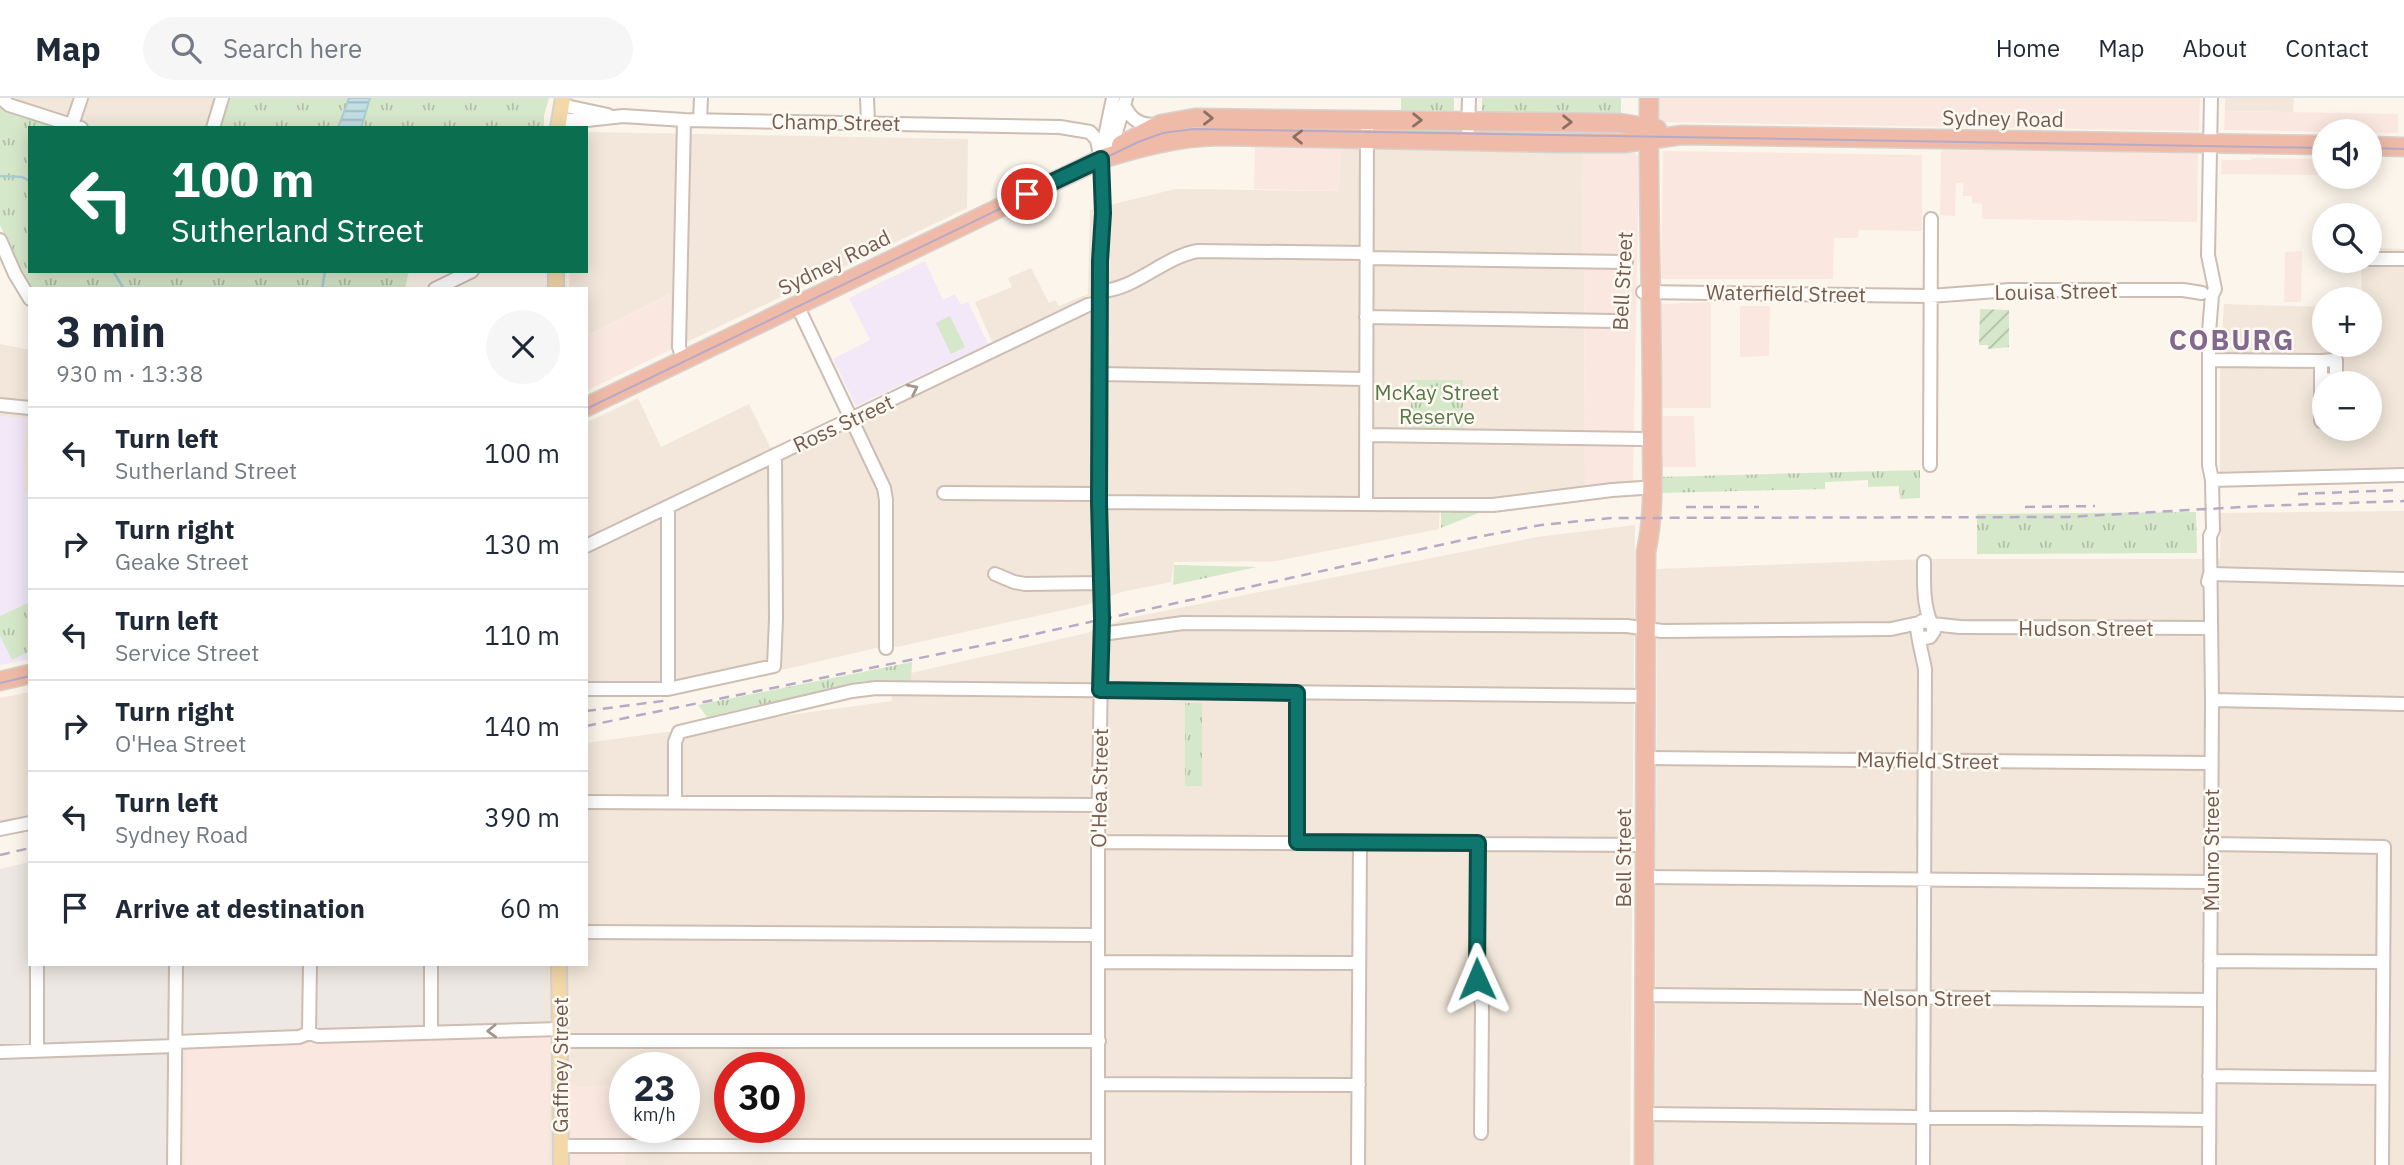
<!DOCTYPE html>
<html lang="en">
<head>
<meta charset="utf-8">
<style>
  body { margin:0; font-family:"IBM Plex Sans",sans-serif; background:#f6f6f7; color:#1f2937; height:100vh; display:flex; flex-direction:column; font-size:26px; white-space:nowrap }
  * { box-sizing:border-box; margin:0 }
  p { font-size:23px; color:#747a83 }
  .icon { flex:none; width:38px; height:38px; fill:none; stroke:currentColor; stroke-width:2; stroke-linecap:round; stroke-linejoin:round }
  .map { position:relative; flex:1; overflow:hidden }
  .side { position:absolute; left:28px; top:189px; width:560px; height:679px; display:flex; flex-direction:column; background:#fff; border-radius:0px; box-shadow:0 4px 18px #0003 }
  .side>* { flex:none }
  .hud { position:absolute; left:28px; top:28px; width:560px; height:147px; border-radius:0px; box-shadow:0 4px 18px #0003; background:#0b6e4f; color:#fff; overflow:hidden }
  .tools { position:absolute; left:2312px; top:21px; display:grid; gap:14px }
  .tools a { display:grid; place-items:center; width:70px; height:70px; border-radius:50%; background:#fff; box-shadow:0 4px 18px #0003; font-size:35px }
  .speed { position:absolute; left:609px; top:954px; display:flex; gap:14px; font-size:35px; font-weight:700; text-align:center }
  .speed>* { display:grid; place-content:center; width:91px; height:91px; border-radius:50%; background:#fff; box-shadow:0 4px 18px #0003; line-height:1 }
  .speed small { font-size:18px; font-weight:400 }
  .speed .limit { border:10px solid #d22; background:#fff; color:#111 }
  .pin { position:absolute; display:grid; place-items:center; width:60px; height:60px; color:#fff; margin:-30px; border:4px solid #fff; border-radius:50%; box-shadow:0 2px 7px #0007 }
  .me { position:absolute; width:77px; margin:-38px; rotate:359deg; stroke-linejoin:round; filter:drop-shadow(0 0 5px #0008) }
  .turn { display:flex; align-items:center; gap:24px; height:147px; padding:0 28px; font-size:32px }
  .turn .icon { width:91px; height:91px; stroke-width:2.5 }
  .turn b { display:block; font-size:49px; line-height:60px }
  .round { display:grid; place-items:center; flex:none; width:74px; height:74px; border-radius:37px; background:#f6f6f7 }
  .headline { display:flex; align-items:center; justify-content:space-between; height:119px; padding:0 28px }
  h1 { font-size:42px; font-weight:800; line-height:52px }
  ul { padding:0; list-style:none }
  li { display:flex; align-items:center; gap:21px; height:91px; padding:0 28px; border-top:2px solid #e0e1e3 }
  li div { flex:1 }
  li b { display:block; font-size:26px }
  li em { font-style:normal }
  header { display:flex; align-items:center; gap:42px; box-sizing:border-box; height:98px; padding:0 35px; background:#fff; border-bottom:2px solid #e0e1e3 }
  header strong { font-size:33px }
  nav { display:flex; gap:38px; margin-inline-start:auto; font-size:24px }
  .search { width:490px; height:63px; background:#f6f6f7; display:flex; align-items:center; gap:18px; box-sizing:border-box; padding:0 24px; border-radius:38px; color:#747a83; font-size:26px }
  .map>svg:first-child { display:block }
  .residential { fill:#f2e7da; fill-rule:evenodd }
  .commercial { fill:#fae8e0 }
  .industrial { fill:#ede8e3 }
  .education { fill:#f2e8f8 }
  .grass { fill:#d6e8ca }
  .park { fill:url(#park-tufts) }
  .garden { fill:url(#garden-furrows) }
  .water { fill:url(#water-rules); stroke:#a8ced4; stroke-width:2 }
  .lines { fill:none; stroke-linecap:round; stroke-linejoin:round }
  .stream { stroke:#a8ced4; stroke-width:2.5 }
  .minor-casing { stroke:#cdbdb2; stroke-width:16 }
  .major-casing { stroke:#d8d2ce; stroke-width:18 }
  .highway-casing { stroke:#d8d2ce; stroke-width:21 }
  .minor { stroke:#fff; stroke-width:12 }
  .major { stroke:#f3d8aa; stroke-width:14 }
  .highway { stroke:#efbba8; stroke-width:18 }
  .tram { stroke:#b8a9c5; stroke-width:2 }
  .rail { stroke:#b8a9c5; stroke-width:2.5; stroke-dasharray:10 7; stroke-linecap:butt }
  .oneway { stroke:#8d7062 }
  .oneway2 { stroke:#a5968d }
  .route-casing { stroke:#0a4d48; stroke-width:18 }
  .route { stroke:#0f766e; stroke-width:12 }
  .labels { text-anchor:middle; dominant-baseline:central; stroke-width:5; stroke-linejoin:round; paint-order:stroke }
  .street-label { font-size:21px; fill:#745d50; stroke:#fef9f2 }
  .park-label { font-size:21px; fill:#577949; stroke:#fef9f2 }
  .district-label { font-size:28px; font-weight:bold; letter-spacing:2px; fill:#82688f; stroke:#fef9f2 }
</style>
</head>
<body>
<header>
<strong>Map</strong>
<div class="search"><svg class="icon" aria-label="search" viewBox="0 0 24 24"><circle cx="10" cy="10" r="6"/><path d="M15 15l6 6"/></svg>Search here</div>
<nav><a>Home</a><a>Map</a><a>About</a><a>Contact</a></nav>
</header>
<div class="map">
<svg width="2404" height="1067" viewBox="0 0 2404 1067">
  <defs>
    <pattern id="park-tufts" width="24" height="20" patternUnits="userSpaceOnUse" patternTransform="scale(1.75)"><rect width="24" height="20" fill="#d6e8ca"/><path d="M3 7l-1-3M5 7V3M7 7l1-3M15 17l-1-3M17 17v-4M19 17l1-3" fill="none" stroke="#b2bfa6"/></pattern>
    <pattern id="garden-furrows" width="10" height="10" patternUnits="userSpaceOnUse" patternTransform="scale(1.75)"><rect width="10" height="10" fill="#d6e8ca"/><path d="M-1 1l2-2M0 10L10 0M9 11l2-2" fill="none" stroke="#b2bfa6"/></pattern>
    <pattern id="water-rules" width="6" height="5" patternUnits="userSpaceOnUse" patternTransform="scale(1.75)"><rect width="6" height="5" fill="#c1dfe4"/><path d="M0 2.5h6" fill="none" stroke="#a1b8bb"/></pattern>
  </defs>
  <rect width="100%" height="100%" fill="#fbf5eb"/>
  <path class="residential" d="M0,0H227L218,30H62L8,13L0,6Z
    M2225,0H2294L2293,14L2225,13Z
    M586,34L968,41L967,110L670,252V196L586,238V191H569L570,173H586Z
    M1340,48L1583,53L1582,154L1584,167L1585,390L1490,400H1440L1439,431L1276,463L1174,464L1171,484L1121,494L1086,507L897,549L876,550L786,571L586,596V325L638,300L661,349L749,306L771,351L992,244L975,204L1012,189L1008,180L1031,170L1049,205L1055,202L1059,208L1088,196L1090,112L1175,91L1339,93Z
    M2370,150L2404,151V369L2220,374V276L2224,206L2324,209V247H2370V201H2362L2361,163H2370ZM2324,285H2370V331H2324Z
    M0,246L30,252V392L25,394L24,355L28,321L0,318Z
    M2404,413V1067H1655L1657,471L1926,461H2220L2221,415Z
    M1635,427L1630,1067H0V771L30,764V866H586V645L892,603L889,580L1087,535L1124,521L1537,439ZM625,970H684V1029H625ZM730,970H789V1029H730Z
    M30,594V732L0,739V600Z"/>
  <path class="commercial" d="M1656,0H2200L2199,33L1657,24Z
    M2225,13L2398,16V35L2224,32Z
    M1255,47L1340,48L1339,93L1254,91Z
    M1941,52L2198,55L2197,124L1982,121V106L1972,105V98H1963V85H1956L1955,118L1940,117Z
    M1583,53H1633L1639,59L1633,384L1585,390L1584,167L1582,154Z
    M1663,53L1922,57V133L1859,132L1858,139L1855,140H1834L1833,181H1661Z
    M2252,60L2324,61V77L2221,76L2222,62H2251Z
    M2302,153L2301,204H2284L2285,154Z
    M671,196L670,252L586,293V238Z
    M1711,204V310H1657V206Z
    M1740,208H1770L1769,258L1740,259Z
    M1658,318H1694L1696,369H1658Z
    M550,937L548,1067H185L187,948Z
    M569,987H625V1067H568Z"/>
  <path class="industrial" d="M30,764V866H545L544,922L170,935L168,1067H0V771Z"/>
  <path class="education" d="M925,163L943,202L955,196L961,207L968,204L988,246L856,308L833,261L870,242L849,200Z
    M0,318L28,320L24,355L25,393L30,392V561L0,567Z"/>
  <path class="grass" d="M950,218L965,249L951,256L936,225Z"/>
  <path class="park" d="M227,0H549L544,18V30H218Z
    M1401,0H1454V13L1401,12Z
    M1482,0H1621V17L1482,14Z
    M0,6L8,13L61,30H30V173H409L405,191H31L0,127Z
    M1411,282H1463V331H1411Z
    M1920,372V400L1900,401L1899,388L1868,389V382L1825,384V391L1660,395L1659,379Z
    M1486,412L1441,430V413Z
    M2196,414L2197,455L1977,456V416Z
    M1174,467L1257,469L1173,487Z
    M30,504V553L12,562L0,538V518Z
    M912,564L911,583H864L707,619L698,607Z
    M1185,605H1202V688H1185Z"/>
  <path class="garden" d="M1980,211L2009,212V249L1988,251V247H1979Z"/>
  <path class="water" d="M349,0H370L361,30H338Z"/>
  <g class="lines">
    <path class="stream" d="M0,78L22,79L30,83
      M113,173L124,191
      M322,191L325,173"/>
    <defs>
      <path id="minor" d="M1,0L9,7L81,30
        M867,0L868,25
        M1124,6C1130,22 1142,29 1159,26
        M561,7L608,17
        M559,22H587L623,18L684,22L1060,29L1090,34L1097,42L1101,61L1103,115L1099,205V404L1102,521L1098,744V1067
        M700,22L701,0
        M72,27L81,0
        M213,30L222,0
        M1468,31L1469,0
        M1102,53L1113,0
        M1101,61L1115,38L1126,0
        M0,142L15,176L30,201
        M1366,160L1626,164
        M2370,161H2404
        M435,191L472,173
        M1100,193C1135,192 1163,159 1198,153L1366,155
        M1643,194L1930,198L2010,192H2183L2202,195
        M797,207L884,390L886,402V550
        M1366,219L1614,223
        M683,262L679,249L684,22
        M2209,262L2321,263V323
        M2321,263L2336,262V281L2321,282
        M1099,276L1366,281
        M0,307L30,310
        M1366,337L1642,341
        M1930,367L1931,121
        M2212,382L2404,377
        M944,395L1099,396
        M1099,404L1493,407L1612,392L1642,390
        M1366,406L1367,22
        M668,409V591
        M586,448L1088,207L1099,205
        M1924,464C1924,485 1923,506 1931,525
        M995,476L1014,484L1025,486L1100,485
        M2208,484L2210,476L2404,481
        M1932,526L1960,529L2211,530
        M1102,536L1183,525L1627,528L1662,533L1891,531L1919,525
        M1919,538L1924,540L1930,539L1934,533L1931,525L1922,523L1917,527C1916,533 1923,560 1925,571L1923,1067
        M586,591H668L774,568L776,521L775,357
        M1297,595V744
        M2212,602L2404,606
        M1646,660L2211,665
        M586,704L1098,707
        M675,704V644L679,634L852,593L876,590L1646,598
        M0,731L30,725
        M1098,744L1645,747
        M1477,745L1476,871L1482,908L1481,1035
        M2211,746L2384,749L2382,1067
        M1646,779L2210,784
        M586,834L1098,837
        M2210,863L2382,864
        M1099,864L1359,865
        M37,866V953
        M431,866V934
        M1645,897L2210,902
        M309,935L310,866
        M560,943H1099
        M176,944L299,939L309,935L318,938L560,931
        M0,954L176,948
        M2209,978L2382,980
        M1098,986L1359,987
        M1644,1016L2209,1022
        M560,1048H1098
        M174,1067L176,866
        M1358,1067L1360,744
        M2209,1067L2212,602L2210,438L2213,432L2212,382L2209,367V234L2212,197L2215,191L2208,157L2211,0"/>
      <path id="major" d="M558,30L563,0
        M556,191V173
        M559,866L561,1067"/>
      <path id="highway" d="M1121,47L1161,26L1195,20L1620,25L1657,31
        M2370,48L2404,49
        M586,309L1101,61C1140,49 1177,39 1218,38L1559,45H1624L1682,37L2324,47
        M0,583L30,576
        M1644,1067L1646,454C1656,409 1651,361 1652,315C1652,210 1648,105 1649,0"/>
    </defs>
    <use href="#minor" class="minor-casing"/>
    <use href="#major" class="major-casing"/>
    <use href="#highway" class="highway-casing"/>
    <use href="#minor" class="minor"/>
    <use href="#major" class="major"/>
    <use href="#highway" class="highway"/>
    <path class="tram" d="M2370,50L2404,51
      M586,311L1138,44L1163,35L1193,31L2324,50
      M0,585L30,578"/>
    <path class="rail" d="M2298,396L2399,392
      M1686,409H1759
      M2025,409L2095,408
      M586,613L670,602
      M586,628L1008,542L1472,440L1541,427L1611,420L2067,419L2260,408L2404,403
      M0,757L30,750"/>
  </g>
  <defs><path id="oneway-chevron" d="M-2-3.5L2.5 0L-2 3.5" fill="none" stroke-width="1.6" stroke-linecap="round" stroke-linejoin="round" transform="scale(1.75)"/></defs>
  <g class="oneway">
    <use href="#oneway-chevron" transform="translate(1208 20) rotate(1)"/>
    <use href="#oneway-chevron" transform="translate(1417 22) rotate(1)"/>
    <use href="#oneway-chevron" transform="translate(1567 24) rotate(1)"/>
    <use href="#oneway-chevron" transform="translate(1298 39) rotate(-179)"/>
  </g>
  <g class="oneway2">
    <use href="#oneway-chevron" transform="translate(913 291) rotate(-26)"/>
    <use href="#oneway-chevron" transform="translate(492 933) rotate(178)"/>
  </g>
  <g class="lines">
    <defs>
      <path id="route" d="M1027,96L1101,61L1103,115L1100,163L1099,404L1102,521L1100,592L1297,595V744L1478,745L1477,881"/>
    </defs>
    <use href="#route" class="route-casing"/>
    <use href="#route" class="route"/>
  </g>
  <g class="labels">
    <g class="street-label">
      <text transform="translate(2003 20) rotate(1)">Sydney Road</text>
      <text transform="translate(836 24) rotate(1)">Champ Street</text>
      <text transform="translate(834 164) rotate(-26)">Sydney Road</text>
      <text transform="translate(1622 183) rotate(-87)">Bell Street</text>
      <text transform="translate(2056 193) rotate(-1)">Louisa Street</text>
      <text transform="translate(1786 195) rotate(1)">Waterfield Street</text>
      <text transform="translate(843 325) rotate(-25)">Ross Street</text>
      <text x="2086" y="530">Hudson Street</text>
      <text transform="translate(1928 662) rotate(1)">Mayfield Street</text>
      <text transform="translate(1099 690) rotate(-89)">O'Hea Street</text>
      <text transform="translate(2211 752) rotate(-90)">Munro Street</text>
      <text transform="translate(1623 760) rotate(-90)">Bell Street</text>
      <text x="1927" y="900">Nelson Street</text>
      <text transform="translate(560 967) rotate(-90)">Gaffney Street</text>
    </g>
    <g class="park-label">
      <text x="1437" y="294">McKay Street<tspan x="1437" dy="24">Reserve</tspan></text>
    </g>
    <g class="district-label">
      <text x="2232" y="241">COBURG</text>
    </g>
  </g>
</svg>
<div class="tools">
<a><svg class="icon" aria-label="sound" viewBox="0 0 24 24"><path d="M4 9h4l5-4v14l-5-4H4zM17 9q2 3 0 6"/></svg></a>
<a><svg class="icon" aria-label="search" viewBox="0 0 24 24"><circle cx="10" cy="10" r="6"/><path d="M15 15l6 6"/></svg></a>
<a>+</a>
<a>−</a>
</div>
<div class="speed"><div>23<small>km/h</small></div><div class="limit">30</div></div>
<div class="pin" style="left:1027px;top:96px;background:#d93025"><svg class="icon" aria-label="arrive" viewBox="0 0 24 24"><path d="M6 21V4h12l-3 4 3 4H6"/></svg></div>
<svg class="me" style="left:1477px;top:881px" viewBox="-20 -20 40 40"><path d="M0-17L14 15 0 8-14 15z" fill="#0f766e" stroke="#fff" stroke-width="4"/></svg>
<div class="hud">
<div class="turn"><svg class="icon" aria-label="left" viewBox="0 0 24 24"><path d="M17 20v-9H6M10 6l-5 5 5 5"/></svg><div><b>100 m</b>Sutherland Street</div></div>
</div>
<section class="side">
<div class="headline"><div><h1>3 min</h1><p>930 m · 13:38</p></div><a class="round"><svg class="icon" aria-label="close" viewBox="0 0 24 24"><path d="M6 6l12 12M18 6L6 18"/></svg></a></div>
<ul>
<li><svg class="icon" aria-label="left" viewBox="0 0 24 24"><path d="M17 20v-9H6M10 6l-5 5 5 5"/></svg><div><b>Turn left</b><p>Sutherland Street</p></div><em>100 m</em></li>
<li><svg class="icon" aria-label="right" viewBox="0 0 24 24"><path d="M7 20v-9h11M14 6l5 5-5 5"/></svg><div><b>Turn right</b><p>Geake Street</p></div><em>130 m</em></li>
<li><svg class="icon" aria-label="left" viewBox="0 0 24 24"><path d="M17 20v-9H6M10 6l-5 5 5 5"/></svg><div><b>Turn left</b><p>Service Street</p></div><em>110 m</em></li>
<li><svg class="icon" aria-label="right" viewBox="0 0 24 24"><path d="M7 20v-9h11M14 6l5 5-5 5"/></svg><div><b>Turn right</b><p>O'Hea Street</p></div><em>140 m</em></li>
<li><svg class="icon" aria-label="left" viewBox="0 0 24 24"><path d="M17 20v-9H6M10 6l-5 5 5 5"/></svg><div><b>Turn left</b><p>Sydney Road</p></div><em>390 m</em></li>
<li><svg class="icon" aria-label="arrive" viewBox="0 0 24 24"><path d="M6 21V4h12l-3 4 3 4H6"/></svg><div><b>Arrive at destination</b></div><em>60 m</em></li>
</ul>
</section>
</div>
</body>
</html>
